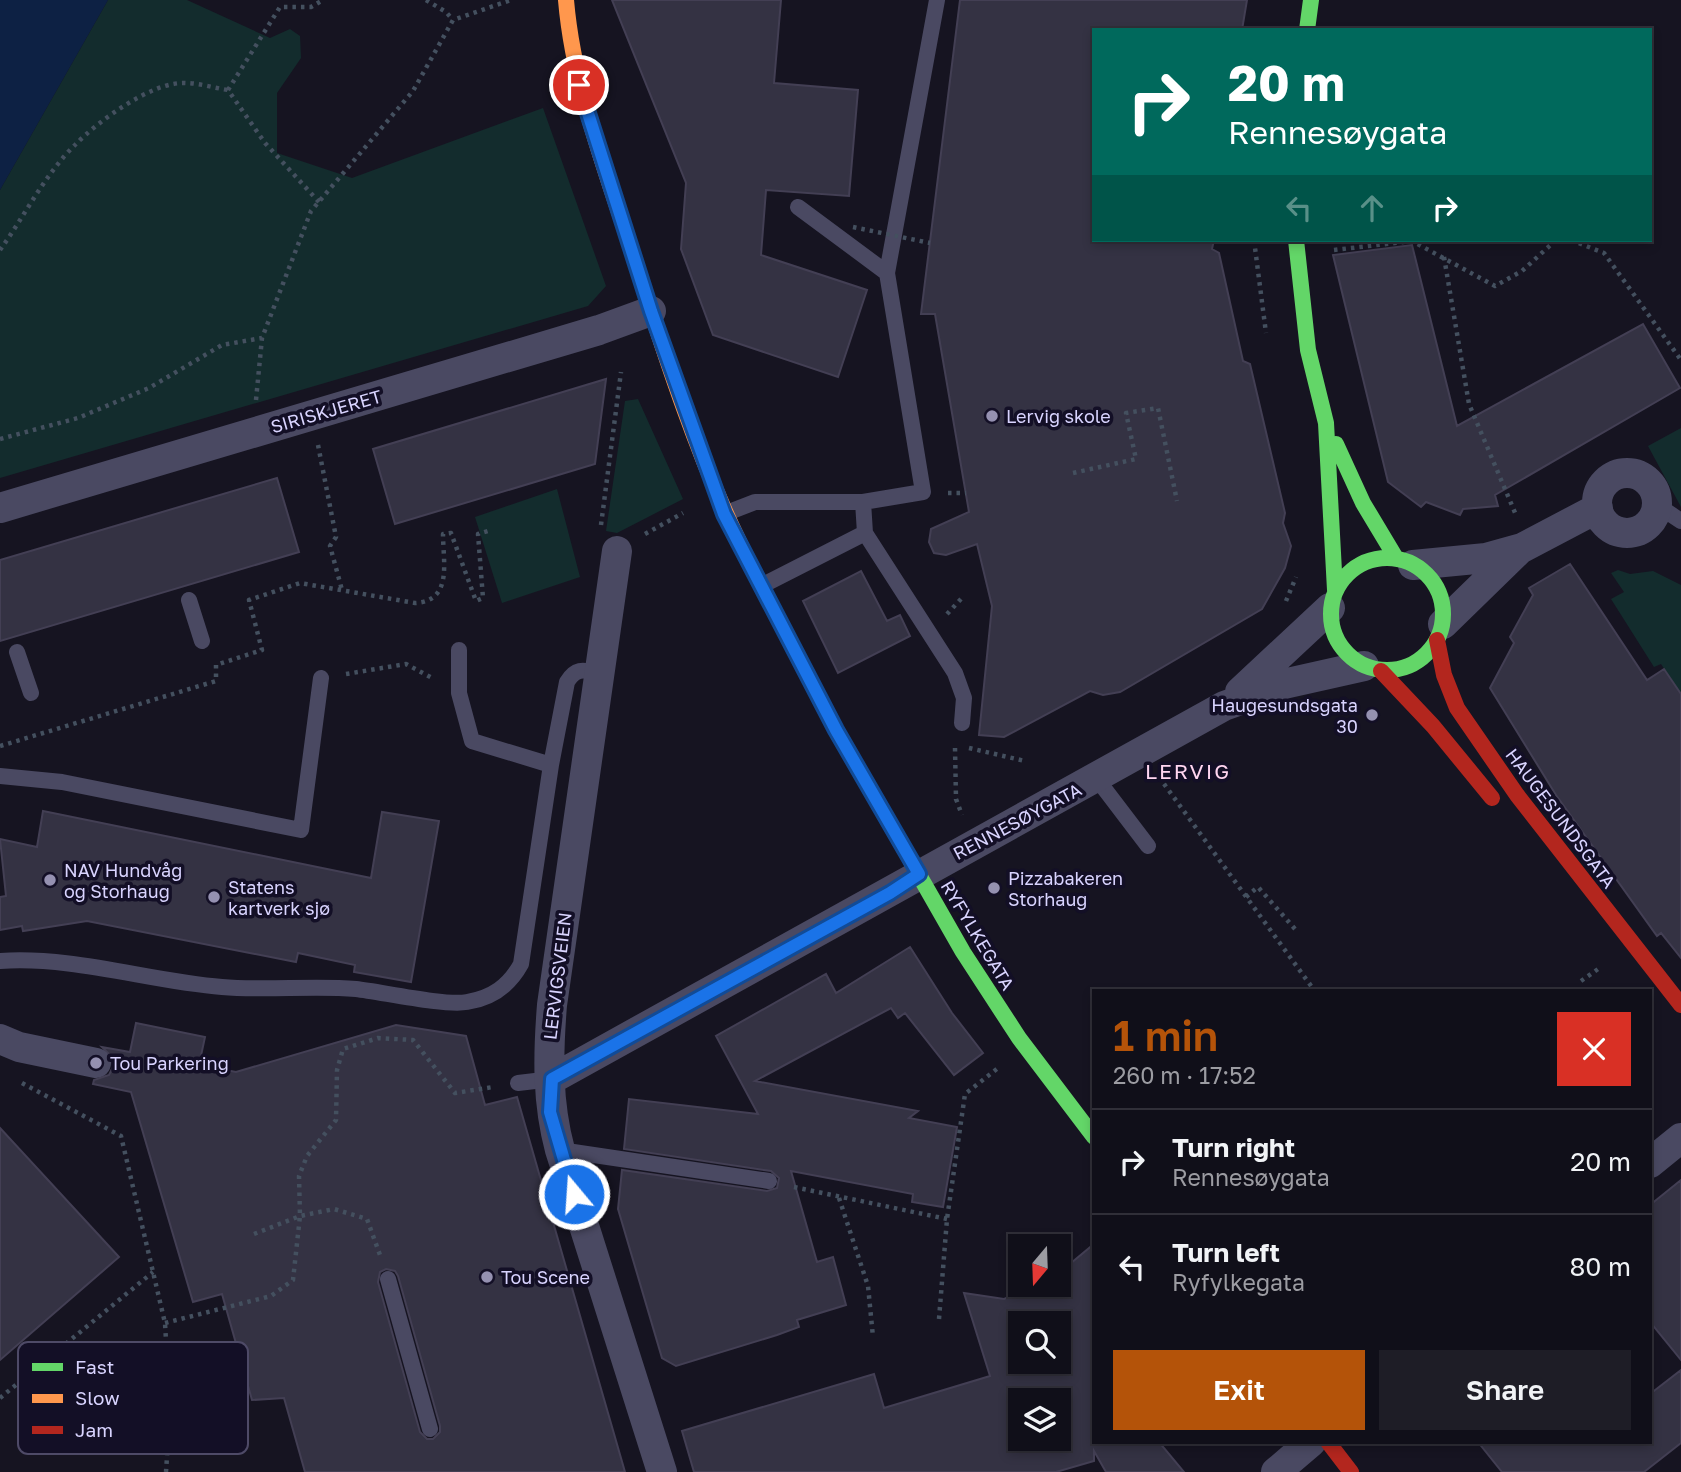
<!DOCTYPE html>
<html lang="en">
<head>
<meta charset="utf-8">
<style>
  body { margin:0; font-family:"Golos Text",sans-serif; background:#1e1d26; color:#f1f3f6; height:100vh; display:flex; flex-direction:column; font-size:26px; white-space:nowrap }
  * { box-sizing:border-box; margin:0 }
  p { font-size:23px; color:#9c9ca2 }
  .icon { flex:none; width:38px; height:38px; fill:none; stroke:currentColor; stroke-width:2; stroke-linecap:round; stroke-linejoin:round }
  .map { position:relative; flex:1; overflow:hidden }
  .drawer { position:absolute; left:1092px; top:989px; width:560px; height:455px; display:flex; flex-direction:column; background:#100f19; border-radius:0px; box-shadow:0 4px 10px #0003,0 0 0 2px #302f38 }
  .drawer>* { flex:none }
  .guide { position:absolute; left:1092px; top:28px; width:560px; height:214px; border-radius:0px; box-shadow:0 4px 10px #0003,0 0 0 2px #302f38; background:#00695c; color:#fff; overflow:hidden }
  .needle { width:46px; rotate:199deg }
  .buttons { position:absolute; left:1008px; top:1234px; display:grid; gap:14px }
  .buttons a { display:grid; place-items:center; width:63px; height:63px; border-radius:0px; background:#100f19; box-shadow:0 4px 10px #0003,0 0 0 2px #302f38; font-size:35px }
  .pin { position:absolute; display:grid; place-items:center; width:60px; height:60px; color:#fff; margin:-30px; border:4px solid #fff; border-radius:50%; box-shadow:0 2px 7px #0007 }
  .me { position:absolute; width:77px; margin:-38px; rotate:342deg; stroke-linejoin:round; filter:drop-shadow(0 0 5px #0008) }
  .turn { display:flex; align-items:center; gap:24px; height:147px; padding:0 21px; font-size:32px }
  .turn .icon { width:91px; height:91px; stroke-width:2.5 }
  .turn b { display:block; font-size:49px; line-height:60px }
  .lanes { display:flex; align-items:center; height:66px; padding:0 21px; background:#0003; justify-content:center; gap:35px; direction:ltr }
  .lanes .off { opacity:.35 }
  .round { display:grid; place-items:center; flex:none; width:74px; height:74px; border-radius:0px; background:#1e1d26 }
  .overview { display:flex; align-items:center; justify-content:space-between; height:119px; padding:0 21px }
  h1 { font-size:42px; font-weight:600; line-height:52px; color:#b45309 }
  .cta { display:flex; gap:14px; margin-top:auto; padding:14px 21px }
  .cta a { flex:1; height:80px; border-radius:0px; background:#b45309; color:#fff; font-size:28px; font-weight:600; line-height:80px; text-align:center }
  .cta a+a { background:#1e1d26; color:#f1f3f6 }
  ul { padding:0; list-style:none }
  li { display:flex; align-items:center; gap:21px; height:105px; padding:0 21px; border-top:2px solid #302f38 }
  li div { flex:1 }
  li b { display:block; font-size:26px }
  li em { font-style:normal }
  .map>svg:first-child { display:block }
  .green { fill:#132c2d }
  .water { fill:#0d2144 }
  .building { fill:#343243; stroke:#433f54; stroke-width:2; fill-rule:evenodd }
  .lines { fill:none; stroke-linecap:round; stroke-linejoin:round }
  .path { stroke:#44505f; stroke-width:4.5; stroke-dasharray:3.5 5; stroke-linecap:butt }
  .lane { stroke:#4a4962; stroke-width:16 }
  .street { stroke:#4a4962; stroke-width:30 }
  .fast { stroke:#63d668; stroke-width:16 }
  .slow { stroke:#ff974d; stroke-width:16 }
  .jam { stroke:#b3261e; stroke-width:16 }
  .path-bridge { stroke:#44505f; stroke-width:4.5; stroke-dasharray:3.5 5; stroke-linecap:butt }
  .route-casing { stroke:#114b97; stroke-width:18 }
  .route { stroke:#1a73e8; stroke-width:12 }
  .poi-dot { fill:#9591b1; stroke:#130f26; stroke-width:2.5 }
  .labels { text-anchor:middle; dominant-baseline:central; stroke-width:7; stroke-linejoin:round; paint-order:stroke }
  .street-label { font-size:18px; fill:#d9d4ff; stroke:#130f26 }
  .poi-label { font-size:18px; fill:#d9d4ff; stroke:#130f26; text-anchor:start }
  .quarter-label { font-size:21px; letter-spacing:2px; fill:#ffd6f0; stroke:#130f26 }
  .key { fill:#130f26; stroke:#4e4a67; stroke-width:2 }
  .key-label { font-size:19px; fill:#d9d4ff }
</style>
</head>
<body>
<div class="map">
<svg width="1681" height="1472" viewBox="0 0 1681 1472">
  <rect width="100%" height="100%" fill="#161421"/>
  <path class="green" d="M108,0H187L270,38L290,29L300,36L301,58L277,93V153L352,178L543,108L606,286L588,306L0,478V190Z
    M638,399L683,499L617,533L606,531L625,401Z
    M1681,428V507L1648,446Z
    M557,489L580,577L502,603L475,517Z
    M1618,570L1630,574L1653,571L1681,585V694L1661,664L1654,667L1611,599L1624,592L1611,573Z"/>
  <path class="water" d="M0,0H108L0,190Z"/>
  <path class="building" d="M612,0H781L774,83L858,90L849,196L766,190L761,255L867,290L838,377L713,335L681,249L686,183Z
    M960,0H1247L1242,30H1094V240H1214L1212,249L1219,253L1243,361L1250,364L1285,513L1283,523L1291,546L1285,568L1262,609L1120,692L1103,695L1090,691L1004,737L979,735L992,606L977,544L946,555L934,553L929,542L931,529L969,512L935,314H921Z
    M1412,245L1457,426L1643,324L1680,388L1495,495L1498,506L1463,509L1460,515L1426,502L1421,507L1388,482L1333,255Z
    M606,379L595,464L395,524L373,449Z
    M277,478L299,552L0,641V560Z
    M1570,564L1647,680L1664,669L1681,694V958L1661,933L1657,936L1556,795L1490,688L1514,643L1510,637L1533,595L1529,588Z
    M861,571L887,621L900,615L910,636L838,673L803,601Z
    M43,811L371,878L382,812L439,821L411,982L354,972L355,965L298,953L296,962L87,921L23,931L22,926L0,930V897L6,896L0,839L37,847Z
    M910,947L952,1013L983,1053L954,1075L905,1013L898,1018L891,1008L755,1081L918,1111L909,1118L957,1127L943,1207L912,1202L913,1194L791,1171L817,1262L833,1257L846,1305L797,1320L799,1327L777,1335L676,1366L662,1358L618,1209L622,1170L767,1191L777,1188L779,1178L771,1171L624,1149L629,1099L758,1114L716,1036L826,974L836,993Z
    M136,1023L205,1037L199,1065L236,1072L396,1025L466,1036L485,1105L517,1097L625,1472H305L284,1398L252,1400L222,1294L193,1302L131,1092L93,1084L94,1080L109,1075L113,1067L112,1057L102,1047L130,1052ZM386,1269L395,1271L398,1276L440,1426V1432L433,1439H427L420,1432L378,1282L380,1272Z
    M0,1128L119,1257L0,1360Z
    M1681,1180V1360L1650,1322V1205Z
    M1094,1244V1442H1159L1184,1472H1106L1094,1451V1461L1056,1472H694L682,1431L874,1374L884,1408L990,1376L964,1293L1004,1299L1040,1284H1059V1273ZM1020,1323H1059V1362H1020ZM1020,1400H1059V1438H1020Z
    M1681,1370V1443L1644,1472H1502L1478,1442H1650V1394Z"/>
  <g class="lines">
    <path class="path" d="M426,0L446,12L453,20
      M319,202L265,143L228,90L280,7H311L323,0
      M1254,240L1266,333
      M1571,240L1604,253L1681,360
      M0,250C24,217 45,174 75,145C97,122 152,81 186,83C199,83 214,88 228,90
      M1334,250L1412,241L1495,286L1522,271L1556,240
      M1444,257L1469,404L1516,515
      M256,400L262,338
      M0,439L78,418L149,388L222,345L262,338L311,211L413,91L453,20L511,0
      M318,445L336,537L330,546L342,590
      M1073,473L1136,459L1126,413L1158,408L1177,501
      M948,493H966
      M601,525L621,372
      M645,534L683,513
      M1286,601L1296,577
      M947,614L961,599
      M346,674L406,664L434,679
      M0,746L216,681V665L262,650L249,600L300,583L415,603C453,601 443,562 443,534L451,533L476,601L483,598L478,534L488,531
      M955,748L956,799L962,815
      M969,748L1025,761
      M1159,777L1314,990
      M1246,897L1258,887L1295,929
      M1581,981L1601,967
      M22,1083L121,1136L165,1323L170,1411L166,1472
      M794,1187L947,1219
      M839,1198L868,1286L873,1337
      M254,1234L300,1216L334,1209L367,1219L380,1255
      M939,1319L947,1219L965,1094L998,1068
      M165,1323L271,1296L293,1280L300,1216L299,1176L307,1156L336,1120L337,1070L343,1049L378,1038L413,1040L455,1093L493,1087
      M0,1398L153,1272"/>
    <path class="lane" d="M798,207L887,273
      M863,502L865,533L955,673L964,698L962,723
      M1657,505L1681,521
      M724,514L755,502H863L923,492L887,273L937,0
      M761,586L865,533
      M189,600L202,641
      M459,650V693L472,741L551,765
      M17,652L31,693
      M0,776L62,782L301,830L321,678
      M1097,779L1148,846
      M0,961C75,956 148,981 222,987C267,991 312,985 356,989C382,992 445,1006 467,1002C492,998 509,986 521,964L551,765L567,682C576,667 584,670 599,673
      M518,1083L552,1079
      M560,1150L769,1181
      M388,1279L430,1429"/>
    <path class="street" d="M1597 503a30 30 0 1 1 60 0a30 30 0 1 1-60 0Z
      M0,508L599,330L651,311
      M617,551L552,1005C548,1055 547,1102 560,1150L662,1472
      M1413,565L1486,558L1522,548L1598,508
      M1443,624L1520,549
      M1240,692L1330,608
      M0,1039L19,1047L96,1063
      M552,1079L1224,706L1288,683L1364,666
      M1650,1163L1681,1138
      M1276,1472L1311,1442"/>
    <path class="fast" d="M1307,30L1311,0
      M1296,240L1308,350L1326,423L1335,590
      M1336,444L1363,503L1396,558
      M1331 614a56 56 0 1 1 112 0a56 56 0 1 1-112 0Z
      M911,861L963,952L1019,1038L1094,1137"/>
    <path class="slow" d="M566,0C573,83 603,163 629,242C664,353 700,467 753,570"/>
    <path class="jam" d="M753,570L836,730L911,861
      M1437,640L1444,675L1457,708L1517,795L1681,1005
      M1381,671L1433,726L1492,798
      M1328,1442L1351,1472"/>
    <path class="path-bridge" d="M853,227L930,243"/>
  </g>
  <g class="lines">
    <defs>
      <path id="route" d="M574,1194L550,1112L552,1079L890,893L919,874L836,730L724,514L651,311L579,85"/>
    </defs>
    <use href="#route" class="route-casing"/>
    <use href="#route" class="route"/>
  </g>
  <g class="poi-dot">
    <circle cx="992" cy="416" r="7"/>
    <circle cx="1372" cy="715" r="7"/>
    <circle cx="50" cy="880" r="7"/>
    <circle cx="994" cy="888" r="7"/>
    <circle cx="214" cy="897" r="7"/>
    <circle cx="96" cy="1063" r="7"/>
    <circle cx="487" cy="1277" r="7"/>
  </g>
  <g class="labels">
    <g class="street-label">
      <text transform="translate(326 411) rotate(-16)">SIRISKJERET</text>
      <text transform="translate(1561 818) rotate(53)">HAUGESUNDSGATA</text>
      <text transform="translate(1017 821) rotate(-28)">RENNESØYGATA</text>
      <text transform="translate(978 935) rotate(59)">RYFYLKEGATA</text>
      <text transform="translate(557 976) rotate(-83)">LERVIGSVEIEN</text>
    </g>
    <g class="poi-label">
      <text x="1006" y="416">Lervig skole</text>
      <text x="1358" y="705" text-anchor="end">Haugesundsgata<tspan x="1358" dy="21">30</tspan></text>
      <text x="64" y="870">NAV Hundvåg<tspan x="64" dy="21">og Storhaug</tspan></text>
      <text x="1008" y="878">Pizzabakeren<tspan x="1008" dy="21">Storhaug</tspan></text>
      <text x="228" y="887">Statens<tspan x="228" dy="21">kartverk sjø</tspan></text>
      <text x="110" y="1063">Tou Parkering</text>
      <text x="501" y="1277">Tou Scene</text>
    </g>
    <g class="quarter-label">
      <text x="1188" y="771">LERVIG</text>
    </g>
  </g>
  <rect x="18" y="1342" width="230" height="112" rx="10" class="key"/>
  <rect x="32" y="1363" width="31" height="8" fill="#63d668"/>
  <rect x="32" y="1394" width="31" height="9" fill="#ff974d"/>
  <rect x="32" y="1426" width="31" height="8" fill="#b3261e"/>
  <g class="key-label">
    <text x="75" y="1374">Fast</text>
    <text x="75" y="1405">Slow</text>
    <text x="75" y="1437">Jam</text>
  </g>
</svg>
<div class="buttons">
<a><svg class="needle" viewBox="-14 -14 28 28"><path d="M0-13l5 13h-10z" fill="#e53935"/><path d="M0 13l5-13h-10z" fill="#9c9ca2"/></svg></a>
<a><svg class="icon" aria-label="search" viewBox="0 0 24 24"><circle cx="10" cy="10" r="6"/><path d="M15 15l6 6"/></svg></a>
<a><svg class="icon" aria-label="layers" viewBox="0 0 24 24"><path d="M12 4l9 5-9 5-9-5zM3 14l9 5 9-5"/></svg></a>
</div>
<div class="pin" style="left:579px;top:85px;background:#d93025"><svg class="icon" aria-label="arrive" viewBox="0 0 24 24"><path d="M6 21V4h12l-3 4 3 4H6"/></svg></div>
<svg class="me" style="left:574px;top:1194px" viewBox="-20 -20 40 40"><circle r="17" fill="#1a73e8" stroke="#fff" stroke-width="3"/><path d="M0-11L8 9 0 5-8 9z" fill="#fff"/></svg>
<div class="guide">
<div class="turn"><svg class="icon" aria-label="right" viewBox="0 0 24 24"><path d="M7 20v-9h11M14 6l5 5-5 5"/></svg><div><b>20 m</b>Rennesøygata</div></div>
<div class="lanes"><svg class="icon off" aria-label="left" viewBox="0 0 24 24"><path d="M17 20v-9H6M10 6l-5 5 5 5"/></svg><svg class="icon off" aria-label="ahead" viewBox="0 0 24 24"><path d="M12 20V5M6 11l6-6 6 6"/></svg><svg class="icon" aria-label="right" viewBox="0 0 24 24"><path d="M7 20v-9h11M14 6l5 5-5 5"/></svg></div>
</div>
<section class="drawer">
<div class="overview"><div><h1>1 min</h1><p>260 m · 17:52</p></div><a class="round" style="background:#d93025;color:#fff"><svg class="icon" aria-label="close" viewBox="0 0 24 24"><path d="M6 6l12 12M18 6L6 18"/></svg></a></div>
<ul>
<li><svg class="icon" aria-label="right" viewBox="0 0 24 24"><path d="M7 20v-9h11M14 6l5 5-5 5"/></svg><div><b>Turn right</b><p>Rennesøygata</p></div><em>20 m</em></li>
<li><svg class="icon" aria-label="left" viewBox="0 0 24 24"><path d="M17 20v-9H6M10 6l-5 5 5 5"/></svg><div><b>Turn left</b><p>Ryfylkegata</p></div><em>80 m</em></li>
</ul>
<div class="cta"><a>Exit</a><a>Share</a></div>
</section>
</div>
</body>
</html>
